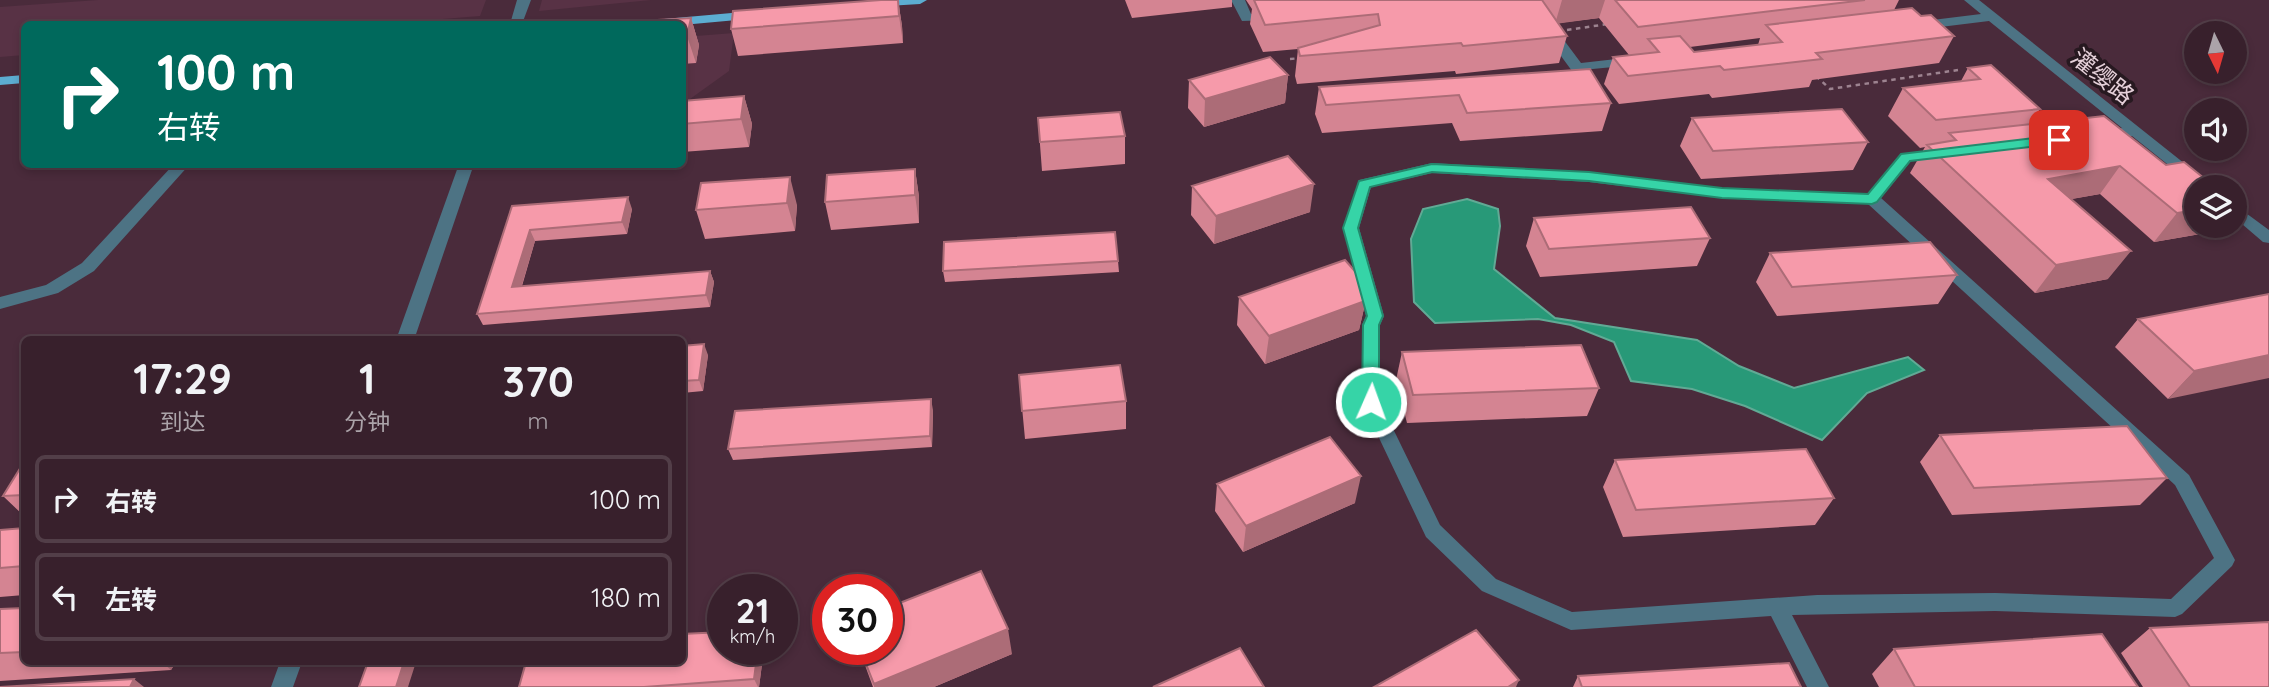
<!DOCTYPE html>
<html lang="zh">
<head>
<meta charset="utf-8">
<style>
  body { margin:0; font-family:Quicksand,"Noto Sans SC",sans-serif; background:#432d38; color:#f1f3f6; height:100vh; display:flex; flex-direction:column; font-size:26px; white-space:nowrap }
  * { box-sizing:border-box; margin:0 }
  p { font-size:23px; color:#aba3a9 }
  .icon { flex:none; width:38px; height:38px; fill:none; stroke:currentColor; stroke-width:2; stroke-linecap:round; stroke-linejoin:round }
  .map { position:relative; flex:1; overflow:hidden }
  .drawer { position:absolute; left:21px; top:336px; width:665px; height:329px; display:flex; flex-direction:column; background:#38202c; border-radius:10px; box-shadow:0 4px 10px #0003,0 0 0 2px #523e48 }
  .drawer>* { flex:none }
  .banner { position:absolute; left:21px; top:21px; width:665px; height:147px; border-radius:10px; box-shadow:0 4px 10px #0003,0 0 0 2px #523e48; background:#00695c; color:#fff; overflow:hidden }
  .needle { width:46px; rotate:175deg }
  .fabs { position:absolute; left:2184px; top:21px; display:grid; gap:14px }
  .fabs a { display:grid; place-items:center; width:63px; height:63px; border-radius:50%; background:#38202c; box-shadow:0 4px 10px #0003,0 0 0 2px #523e48; font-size:35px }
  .speed { position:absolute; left:707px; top:574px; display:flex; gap:14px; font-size:35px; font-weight:700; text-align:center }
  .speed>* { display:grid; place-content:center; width:91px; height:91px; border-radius:50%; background:#38202c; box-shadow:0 4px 10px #0003,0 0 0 2px #523e48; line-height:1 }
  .speed small { font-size:18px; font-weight:400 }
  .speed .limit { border:10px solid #d22; background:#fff; color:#111 }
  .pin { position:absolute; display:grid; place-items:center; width:60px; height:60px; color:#fff; margin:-30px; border-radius:14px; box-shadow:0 4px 10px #0006 }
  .me { position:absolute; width:77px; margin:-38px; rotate:2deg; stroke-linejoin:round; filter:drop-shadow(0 0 5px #0008) }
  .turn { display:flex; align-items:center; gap:24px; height:147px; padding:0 21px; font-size:32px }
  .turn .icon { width:91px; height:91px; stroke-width:2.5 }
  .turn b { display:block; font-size:49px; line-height:60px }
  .eta { display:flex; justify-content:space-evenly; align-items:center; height:119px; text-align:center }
  .eta b { font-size:42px; font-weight:800; line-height:49px }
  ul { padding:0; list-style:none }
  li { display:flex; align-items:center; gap:21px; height:88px; margin:0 14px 10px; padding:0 7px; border:4px solid #523e48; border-radius:10px }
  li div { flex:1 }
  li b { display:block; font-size:26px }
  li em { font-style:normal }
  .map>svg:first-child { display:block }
  .built { fill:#583245 }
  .water { fill:#289978; stroke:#61aa95; stroke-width:2 }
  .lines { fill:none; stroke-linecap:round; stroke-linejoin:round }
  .path { stroke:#9d8390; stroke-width:2.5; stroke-dasharray:4.5 4.5; stroke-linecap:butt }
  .minor { fill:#4d7384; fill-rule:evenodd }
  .major { fill:#5cadd1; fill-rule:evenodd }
  .wall { fill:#d48492; fill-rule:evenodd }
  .shaded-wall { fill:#ac6c77 }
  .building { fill:#f69aaa; stroke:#ac6c77; stroke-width:2 }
  .route { fill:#36d4a7; stroke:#238a6d; stroke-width:2 }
  .labels { text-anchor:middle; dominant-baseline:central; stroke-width:7; stroke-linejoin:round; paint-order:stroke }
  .street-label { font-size:24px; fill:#e5d0d9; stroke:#271920 }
</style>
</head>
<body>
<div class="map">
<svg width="2269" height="687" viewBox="0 0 2269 687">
  <rect width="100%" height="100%" fill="#4a2b3b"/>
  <path class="built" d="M98,0H486L480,16L381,24H24V55L0,57V7Z
    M542,0H651L539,11Z
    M734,33L729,71L683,104V37Z"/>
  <path class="water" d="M1467,199L1498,209L1500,226L1494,269L1555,318L1697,340L1739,366L1794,388L1908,357L1924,370L1867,393L1822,440L1745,406L1692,389L1631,381L1614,342L1571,325L1538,319L1435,323L1414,302L1411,239L1423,209Z"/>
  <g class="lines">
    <path class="path" d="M1567,30L1608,24
      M1290,59L1302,58
      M1816,76L1830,89L1958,70"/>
    <path class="minor" d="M517,0H531L522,24H510Z
      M1231,0H1245L1251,14L1274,12L1281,16L1274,20L1242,21Z
      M1520,0H1534L1581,63L1634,57L1641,61L1634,65L1572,71Z
      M1964,0H1979L2214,187H2196L2132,136L2095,138L2093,135L2095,132L2122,128L1989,21L1916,30L1909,26L1916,22L1981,14Z
      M1944,148L1949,150L1952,153L1949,156L1911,161L1881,198L2189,475L2235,560L2232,566L2182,614L2175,617L1995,611L1792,615L1829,687H1807L1771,616L1571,630L1482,591L1426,537L1362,402V325L1366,316L1343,228L1359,180L1432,163L1589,172L1722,188L1868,194L1901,154ZM1432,173L1589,182L1722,198L1868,204L2175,485L2214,558L2171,599L1995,593L1817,595L1572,612L1496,579L1440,525L1380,402V325L1384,316L1359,228L1371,187Z
      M174,164H190L94,271L58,293L0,309V297L46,285L82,263Z
      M459,164H474L414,340H396Z
      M2235,205L2269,230V243L2263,242L2235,218Z
      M280,662H302L293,687H271Z"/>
    <path class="major" d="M877,0H927L920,4L871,7V1Z
      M754,11L761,15L759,18L682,25L646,24L653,20Z
      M24,75V83L0,85V77Z"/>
  </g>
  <path class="wall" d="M898,0L902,26L903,43L738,56L731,29Z
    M1125,0H1232V7L1132,18Z
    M1246,0H1899L1894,10L1921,16L1954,36L1939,63L1812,80L1809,87L1712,98L1709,94L1619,104L1604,84L1613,57L1644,53L1629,55L1599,18L1558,23L1567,36L1559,63L1456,74L1455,71L1297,84L1295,76L1298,49L1263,52L1250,24L1252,9ZM1760,38L1758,45L1694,52L1690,47Z
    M691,18L699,45L696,63L682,64V24Z
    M1968,68L2040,109L2030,124L2104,116L2212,232L2154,242L2100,194L2071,199L2108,279L2035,293L1910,173L1925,147L1920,148L1888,116L1903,88L1961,81Z
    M1288,75L1285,103L1204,127L1188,108L1189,80Z
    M1319,87L1611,103L1602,131L1460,141L1452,123L1322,133L1315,114Z
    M744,96L752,124L749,147L682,152V101Z
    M1038,118L1125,136V164L1042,171Z
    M1692,118L1868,142L1853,170L1701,179L1680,146Z
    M915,169L919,197V223L831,230L825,202Z
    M701,183L797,205L795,231L705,239L696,210Z
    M1192,186L1310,212L1214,244L1191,215Z
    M512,206L632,209L627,234L535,241L522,286L710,271L714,282L710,307L483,325L477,314Z
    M1534,218L1710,238L1697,266L1540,277L1526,246Z
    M1770,253L1957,275L1938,304L1777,316L1756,282Z
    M1118,261L1119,272L945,282L943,271Z
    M1369,287L1359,330L1265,364L1237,325L1239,297Z
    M2269,294L2168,399L2115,347L2138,319Z
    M682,346L708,355L703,391L682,393Z
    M1402,352L1599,388L1587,416L1407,423L1396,380Z
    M1019,375L1126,401V429L1025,439Z
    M933,410L932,447L733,460L728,449Z
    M1940,435L2167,478L2140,505L1952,515L1920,462Z
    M1615,460L1834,498L1815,525L1623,537L1603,487Z
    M24,462V516L3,496Z
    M1217,484L1355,503L1243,552L1215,511Z
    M24,528V595L0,597V530Z
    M24,608V662H176L171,670L0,681V609Z
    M2150,628L2269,687H2143L2121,653Z
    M723,649H764L759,687H519Z
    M859,649H887L1012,654L934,687H873Z
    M1894,649L2138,687H1879L1872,674Z
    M1578,676L1801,687H1573Z"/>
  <path class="shaded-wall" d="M898,0L902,26L903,43L899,16Z
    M1562,0H1605L1599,18L1555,24Z
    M691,18L699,45L696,63L687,36Z
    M1288,75L1285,103L1204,127L1205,99Z
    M744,96L752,124L749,147L741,119Z
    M2120,166L2100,194L2028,207L2048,179Z
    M915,169L919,197V223L915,195Z
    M790,177L797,205L795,231L787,203Z
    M1314,184L1310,212L1214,244L1216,216Z
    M628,197L632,209L627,234L622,222Z
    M2196,210V226H2217L2212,232L2154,242L2177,213Z
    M530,230L535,241L518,298L512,287Z
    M2131,251L2108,279L2035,293L2056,265Z
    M710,271L714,282L710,307L706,295Z
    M1369,287L1359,330L1265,364L1269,336Z
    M704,344L708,355L703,391L699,380Z
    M2269,355V378L2168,399L2194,371Z
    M931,399L933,410L932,447L930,436Z
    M1361,476L1355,503L1243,552L1246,526Z
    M1008,629L1012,654L934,687H874V684Z
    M758,649H764L759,687H758L754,679Z
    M162,662H176L171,670Z
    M404,662H416L408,687H396Z
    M134,679L144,687H130Z
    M1519,680L1516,687H1508Z"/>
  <path class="building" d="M881,0H898L899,16L731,29L733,11Z
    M1254,0H1542L1567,36L1463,46L1461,43L1300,56L1298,48L1380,25L1378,14L1265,25Z
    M1615,0H1865L1638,27Z
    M1912,8L1921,16L1931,15L1954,36L1816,53L1822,59L1724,70L1720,66L1628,76L1613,57L1659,52L1648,39L1680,36L1694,52L1782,42L1766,25Z
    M691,18L687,36H682V24H606V23Z
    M1270,57L1288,75L1205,99L1189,80Z
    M1991,65L2040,109L1936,120L1903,88L1980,79L1968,68Z
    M1590,69L1611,103L1467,113L1459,95L1326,105L1319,87Z
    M744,96L741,119L682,124V101Z
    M1842,109L1868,142L1713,151L1692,118Z
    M1120,112L1125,136L1040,142L1038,118Z
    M2104,116L2166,165L2184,162L2215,187H2196V210L2177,213L2120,166L2048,179L2131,251L2056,265L1927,145L1956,140L1949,133Z
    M1288,156L1314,184L1216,216L1192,186Z
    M915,169V195L825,202L827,175Z
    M790,177L787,203L696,210L701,183Z
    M628,197L622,222L530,230L512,287L710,271L706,295L477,314L512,206Z
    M1691,207L1710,238L1549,249L1534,218Z
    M1115,232L1118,261L943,271L944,242Z
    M1930,242L1957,275L1792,287L1770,253Z
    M1345,260L1369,287L1365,301L1269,336L1239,297Z
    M2269,294V355L2194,371L2138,319Z
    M704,344L699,380L682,381V346Z
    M1581,345L1599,388L1413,395L1402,352Z
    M1120,365L1126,401L1022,411L1019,375Z
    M931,399L930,436L728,449L735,411Z
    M2127,426L2167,478L1974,488L1940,435Z
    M1330,437L1361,476L1246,526L1217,484Z
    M1806,449L1834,498L1636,510L1615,460Z
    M24,462V495L3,496Z
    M24,528V566L0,568V530Z
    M981,571L1008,629L874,684L860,649H887V608Z
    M24,608V652L0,653V609Z
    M2269,622V687H2190L2150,628Z
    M1476,630L1519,680L1508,687H1374Z
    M723,632V649H758L754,679L644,687H519L526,662H682V634Z
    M2102,634L2138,687H1915L1894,649Z
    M1240,648L1264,687H1153Z
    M368,662H404L396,687H359Z
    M1789,663L1801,687H1582L1578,676Z
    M134,679L130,687H0Z"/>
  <path class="route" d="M2059,135L2065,140L2063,143L1910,161L1877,202L1872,204L1722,198L1589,181L1432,172L1370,187L1358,228L1383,316L1379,325V402L1371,408L1362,402L1363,325L1367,316L1343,228L1359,181L1432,164L1589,172L1722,188L1868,194L1901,154Z"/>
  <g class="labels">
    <g class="street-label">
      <text transform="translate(2103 76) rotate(39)">灌缨路</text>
    </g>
  </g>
</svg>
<div class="fabs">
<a><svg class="needle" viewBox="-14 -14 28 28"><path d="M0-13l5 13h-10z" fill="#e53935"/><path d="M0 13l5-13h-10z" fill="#aba3a9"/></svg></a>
<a><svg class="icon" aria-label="sound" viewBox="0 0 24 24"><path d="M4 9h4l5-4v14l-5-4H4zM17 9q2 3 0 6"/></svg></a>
<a><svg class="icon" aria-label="layers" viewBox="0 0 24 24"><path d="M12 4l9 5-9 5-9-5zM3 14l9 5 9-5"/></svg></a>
</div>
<div class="speed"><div>21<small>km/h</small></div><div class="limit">30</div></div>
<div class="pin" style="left:2059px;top:140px;background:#d93025"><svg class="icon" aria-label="arrive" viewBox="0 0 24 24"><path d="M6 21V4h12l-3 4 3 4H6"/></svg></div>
<svg class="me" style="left:1371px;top:402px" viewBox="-20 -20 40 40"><circle r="17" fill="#36d4a7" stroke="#fff" stroke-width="3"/><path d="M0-11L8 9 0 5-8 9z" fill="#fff"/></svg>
<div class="banner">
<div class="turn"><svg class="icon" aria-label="right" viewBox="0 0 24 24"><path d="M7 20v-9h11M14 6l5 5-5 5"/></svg><div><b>100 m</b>右转</div></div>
</div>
<section class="drawer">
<div class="eta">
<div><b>17:29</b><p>到达</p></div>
<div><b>1</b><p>分钟</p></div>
<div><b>370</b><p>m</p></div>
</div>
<ul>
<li><svg class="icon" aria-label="right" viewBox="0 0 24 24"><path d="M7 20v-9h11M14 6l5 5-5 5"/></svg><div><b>右转</b></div><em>100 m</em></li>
<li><svg class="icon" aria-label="left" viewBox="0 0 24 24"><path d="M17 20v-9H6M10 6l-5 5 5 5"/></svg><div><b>左转</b></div><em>180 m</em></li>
</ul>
</section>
</div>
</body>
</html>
